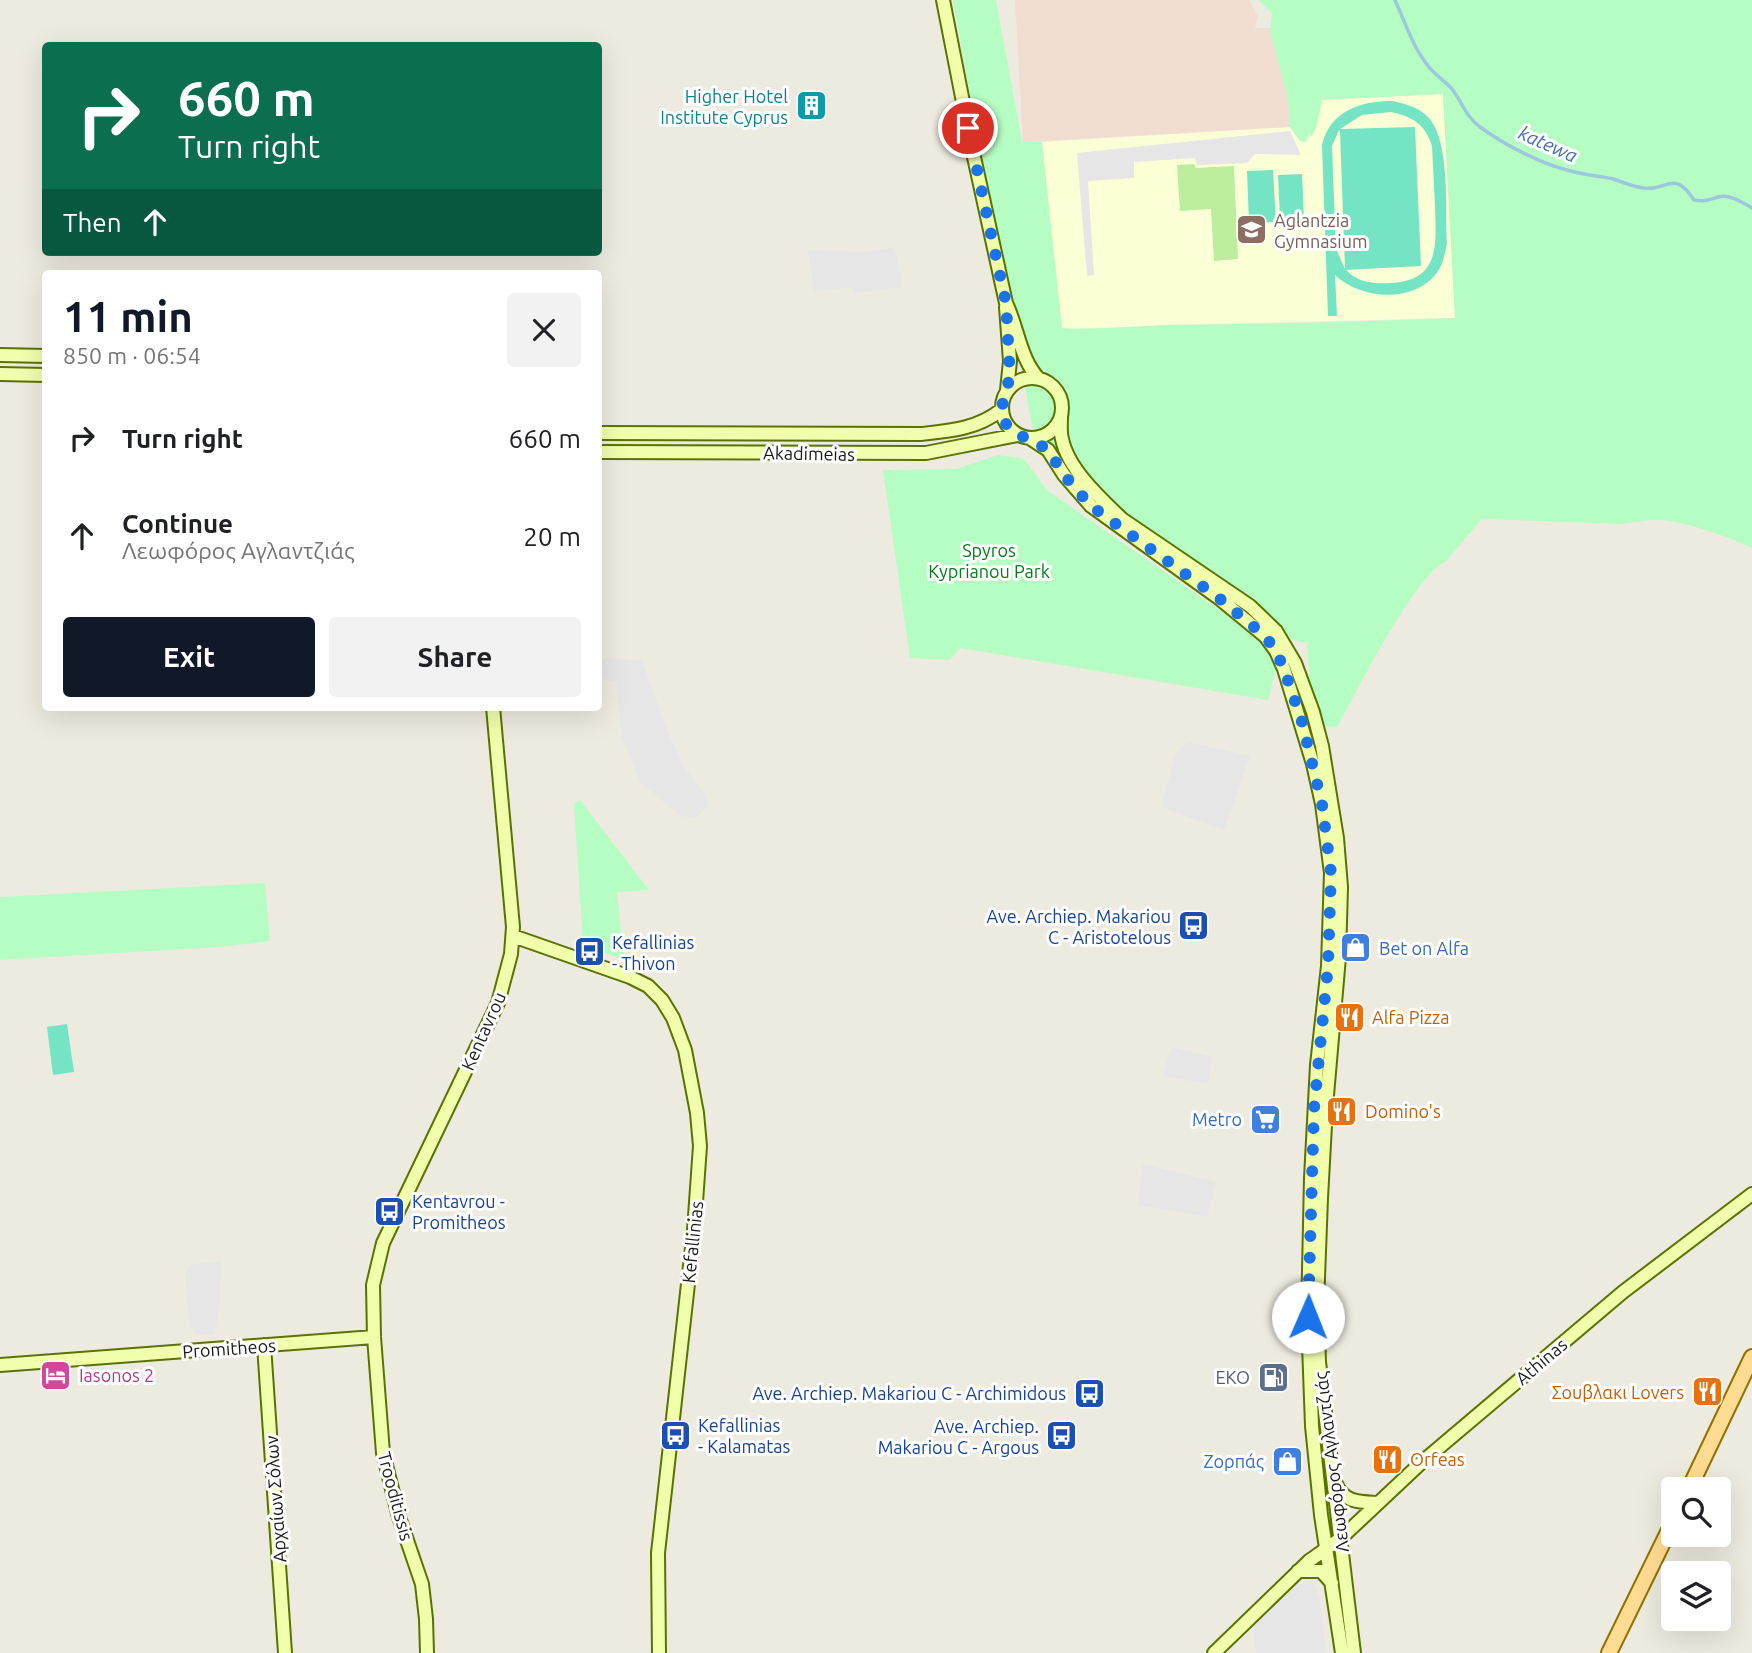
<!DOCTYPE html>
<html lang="en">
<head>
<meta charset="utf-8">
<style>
  body { margin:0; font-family:Ubuntu,sans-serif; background:#f2f2f2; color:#202124; height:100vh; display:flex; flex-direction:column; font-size:26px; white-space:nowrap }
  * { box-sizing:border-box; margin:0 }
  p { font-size:23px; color:#757577 }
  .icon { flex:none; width:38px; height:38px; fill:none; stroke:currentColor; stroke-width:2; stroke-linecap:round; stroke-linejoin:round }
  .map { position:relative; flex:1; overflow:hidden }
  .side { position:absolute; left:42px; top:270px; width:560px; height:441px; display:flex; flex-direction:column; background:#fff; border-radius:7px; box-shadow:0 7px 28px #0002 }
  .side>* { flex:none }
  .guide { position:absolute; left:42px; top:42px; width:560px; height:214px; border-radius:7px; box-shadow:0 7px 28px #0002; background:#0b6e4f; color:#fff; overflow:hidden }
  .fabs { position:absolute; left:1661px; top:1477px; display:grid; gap:14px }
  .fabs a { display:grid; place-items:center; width:70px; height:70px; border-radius:7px; background:#fff; box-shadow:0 7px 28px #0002; font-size:35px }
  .pin { position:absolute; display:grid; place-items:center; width:60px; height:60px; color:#fff; margin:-30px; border:4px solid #fff; border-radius:50%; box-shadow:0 2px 7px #0007 }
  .me { position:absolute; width:77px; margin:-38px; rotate:1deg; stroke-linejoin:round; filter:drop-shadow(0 0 5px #0008) }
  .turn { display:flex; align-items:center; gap:24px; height:147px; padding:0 21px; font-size:32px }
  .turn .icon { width:91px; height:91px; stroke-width:2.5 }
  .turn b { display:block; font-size:49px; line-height:60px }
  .then { display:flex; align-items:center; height:66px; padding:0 21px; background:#0003; gap:14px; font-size:26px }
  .round { display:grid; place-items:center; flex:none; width:74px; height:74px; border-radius:7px; background:#f2f2f2 }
  .summary { display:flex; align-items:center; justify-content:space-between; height:119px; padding:0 21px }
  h1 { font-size:42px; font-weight:600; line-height:52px; color:#111827 }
  .cta { display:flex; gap:14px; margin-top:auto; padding:14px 21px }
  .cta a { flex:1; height:80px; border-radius:7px; background:#111827; color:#fff; font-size:28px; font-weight:600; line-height:80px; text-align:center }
  .cta a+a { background:#f2f2f2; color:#202124 }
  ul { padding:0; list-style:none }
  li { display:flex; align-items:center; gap:21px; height:98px; padding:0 21px }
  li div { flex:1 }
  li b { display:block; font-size:26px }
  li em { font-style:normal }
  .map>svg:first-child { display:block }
  .education { fill:#fbffd6 }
  .military { fill:#f1ddd0 }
  .grass { fill:#bded9f }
  .park { fill:#b6fdc3 }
  .pitch { fill:#75e4c5; fill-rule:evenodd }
  .parking { fill:#e6e6e6 }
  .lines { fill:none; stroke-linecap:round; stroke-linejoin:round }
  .stream { stroke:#9bc8df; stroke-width:3.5 }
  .secondary-casing { stroke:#5a7300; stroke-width:16 }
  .primary-casing { stroke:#917100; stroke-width:18 }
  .secondary { stroke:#f1feac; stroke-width:12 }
  .primary { stroke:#ffdc92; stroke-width:14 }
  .route { stroke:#1a73e8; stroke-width:12; stroke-dasharray:0 21.6 }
  .labels { text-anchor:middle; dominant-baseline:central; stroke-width:6; stroke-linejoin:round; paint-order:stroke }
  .culture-label { font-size:18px; fill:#0d838f; stroke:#fff; text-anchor:end }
  .education-label { font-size:18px; fill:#785e54; stroke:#fff; text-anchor:start }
  .street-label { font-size:18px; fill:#1a1a1a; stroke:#fff }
  .park-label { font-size:18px; fill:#037e1b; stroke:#fff }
  .transit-label { font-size:18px; fill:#164399; stroke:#fff; text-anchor:end }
  .shop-label { font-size:18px; fill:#366cbe; stroke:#fff; text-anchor:end }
  .food-label { font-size:18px; fill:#c56008; stroke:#fff; text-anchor:start }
  .hotel-label { font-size:18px; fill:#b23c85; stroke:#fff; text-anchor:start }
  .service-label { font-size:18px; fill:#4e5e75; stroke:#fff; text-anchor:end }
  .water-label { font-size:19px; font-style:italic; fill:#416cb0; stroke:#fff }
</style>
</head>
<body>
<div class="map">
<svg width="1752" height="1653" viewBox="0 0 1752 1653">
  <rect width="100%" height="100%" fill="#edeadf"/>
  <path class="education" d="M1443,94L1455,318L1165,325L1091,330L1062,329L1042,142L1290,127L1300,141L1305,142L1316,128L1322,100Z"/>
  <path class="military" d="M1015,0H1249L1258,17L1255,28H1271L1288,99L1290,127L1023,142Z"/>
  <path class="grass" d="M1194,164L1196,168L1234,166L1238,259L1214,261L1211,209L1180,211L1177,165Z"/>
  <path class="park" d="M953,0H996L1022,142H1042L1062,328C1098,330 1133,326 1169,325C1265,324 1360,322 1455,318L1443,94L1322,100L1316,128L1311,137L1309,133L1306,142L1300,141L1290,127L1288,99L1270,31L1272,13L1259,0H1752V548C1728,537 1677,518 1652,520C1641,521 1631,523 1619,524L1482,519L1445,562C1412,579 1358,690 1337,727L1313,725L1307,643L1293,640L1056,474L1041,452L1031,421L1024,379L1009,315Z
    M998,455L1024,459L1048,491L1260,638L1278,660L1268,700L960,648L950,660L910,658L883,470L956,469Z
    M580,800L649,890L617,892L624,960L583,945L574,804Z
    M265,883L270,941L219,947L0,960V897Z"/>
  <path class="pitch" d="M1393,101C1405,104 1418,107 1427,116C1451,139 1445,210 1447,243C1445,254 1443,265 1436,274C1412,304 1360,299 1335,275L1337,316H1328L1322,145C1330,111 1360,101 1393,101ZM1391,112C1413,117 1425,124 1432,146C1433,166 1434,186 1435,206C1436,243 1441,280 1392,283C1375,284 1358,283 1346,270L1421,266L1415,127L1340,129L1362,115ZM1339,130L1340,131L1345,269L1336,249L1332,146Z
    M1273,170L1276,222L1249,223L1247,171Z
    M1302,174L1304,219L1280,220L1278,175Z
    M67,1024L74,1072L53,1075L47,1027Z"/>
  <path class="parking" d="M1290,131L1301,155L1255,154L1247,163L1197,165L1195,158L1134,162V178L1088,181L1094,275L1087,276L1077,153Z
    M894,247L903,287L855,293L851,287L814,291L808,250L864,252Z
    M598,658L642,660L665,725L683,766L705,793L708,805L696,818L680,816L641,783L622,739L616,682L599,678Z
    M1188,742L1250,756L1224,830L1161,807L1176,753Z
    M1171,1047L1212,1057L1208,1084L1163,1076Z
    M1143,1164L1216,1182L1207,1217L1138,1205Z
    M221,1261L220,1298L215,1335L196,1334L190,1326L185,1276L190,1265Z
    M1313,1582L1319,1596L1326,1653H1256L1253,1625L1298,1584Z"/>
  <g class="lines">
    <path class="stream" d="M1395,0C1405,22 1413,48 1429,67C1435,75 1445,81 1452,89C1462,102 1466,117 1480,127C1503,144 1543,165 1571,171C1585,175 1599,176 1613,179C1623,182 1633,187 1644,188C1667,192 1673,168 1694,200C1704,202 1708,200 1718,197C1731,194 1741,202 1752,208"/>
    <defs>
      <path id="secondary" d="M943,0L972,148L1006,303C1018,328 1020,359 1039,379
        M1006,307L1010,361L1007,390
        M0,355L46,356
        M0,374L46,375
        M1002 408a30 30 0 1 1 60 0a30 30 0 1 1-60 0Z
        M1061,416C1061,424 1060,432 1062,439C1068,469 1101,499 1122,519L1250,606L1276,631L1295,663L1313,712L1322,746L1337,838L1341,887L1339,957L1326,1107L1321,1198L1317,1305L1319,1362L1354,1653
        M598,433L921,434C950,431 977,429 1001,410
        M1031,439L1048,450L1064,475L1091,506L1220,599L1265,636L1276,651L1284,669L1313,764L1322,804L1331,873L1328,966L1317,1065L1311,1178L1308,1317L1312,1426L1321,1515L1342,1653
        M598,452L926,453L1017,435
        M513,936L630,977L648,986L662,1000L673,1018L685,1050L697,1113L700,1146L694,1230L658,1553L659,1653
        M264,1345L285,1653
        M0,1365L374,1337
        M1336,1484C1343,1502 1359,1502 1377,1503
        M1298,1571H1321L1332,1583
        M427,1653L426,1619L422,1584L399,1517L383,1453L374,1337L373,1285L383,1243L498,1003L511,954L513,927L493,707
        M1214,1653L1309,1561L1340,1539L1422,1462L1623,1292L1752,1194"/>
      <path id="primary" d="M1689,1489L1752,1357
        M1609,1653L1673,1522"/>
    </defs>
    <use href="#secondary" class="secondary-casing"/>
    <use href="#primary" class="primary-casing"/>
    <use href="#secondary" class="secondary"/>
    <use href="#primary" class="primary"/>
  </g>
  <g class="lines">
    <path class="route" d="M968,128L1006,303L1010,376L1001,410L1006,424L1017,435L1031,439L1048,450L1064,475L1091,506L1220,599L1265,636L1276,651L1284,669L1302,722L1322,804L1331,873L1328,966L1314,1109L1308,1317"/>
  </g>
  <defs>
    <symbol id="building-square" viewBox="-11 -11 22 22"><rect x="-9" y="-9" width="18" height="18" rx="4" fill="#0f9aa8" stroke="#fff"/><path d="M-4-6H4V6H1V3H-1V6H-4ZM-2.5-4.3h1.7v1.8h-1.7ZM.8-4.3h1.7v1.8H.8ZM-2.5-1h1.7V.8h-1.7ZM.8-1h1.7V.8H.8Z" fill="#fff"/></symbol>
    <symbol id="school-square" viewBox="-11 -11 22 22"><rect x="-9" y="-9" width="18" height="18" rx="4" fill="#8d6e63" stroke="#fff"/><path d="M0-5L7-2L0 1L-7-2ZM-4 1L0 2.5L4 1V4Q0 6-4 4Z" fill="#fff"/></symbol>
    <symbol id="bus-square" viewBox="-11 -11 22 22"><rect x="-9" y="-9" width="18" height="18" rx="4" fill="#1a4fb4" stroke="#fff"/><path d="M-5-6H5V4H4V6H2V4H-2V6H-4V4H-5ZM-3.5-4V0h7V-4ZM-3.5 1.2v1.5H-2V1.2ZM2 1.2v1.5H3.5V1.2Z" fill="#fff"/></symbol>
    <symbol id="shop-square" viewBox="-11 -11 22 22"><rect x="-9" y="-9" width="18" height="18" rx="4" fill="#3f7fe0" stroke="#fff"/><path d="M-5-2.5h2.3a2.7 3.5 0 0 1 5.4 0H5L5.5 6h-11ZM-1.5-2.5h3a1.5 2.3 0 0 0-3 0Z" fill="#fff"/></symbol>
    <symbol id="restaurant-square" viewBox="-11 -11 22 22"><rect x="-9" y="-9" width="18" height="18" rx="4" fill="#e8710a" stroke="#fff"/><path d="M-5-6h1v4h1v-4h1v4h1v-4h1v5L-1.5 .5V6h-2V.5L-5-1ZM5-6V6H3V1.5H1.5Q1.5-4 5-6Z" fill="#fff"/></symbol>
    <symbol id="supermarket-square" viewBox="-11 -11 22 22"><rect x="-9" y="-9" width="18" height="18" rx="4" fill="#3f7fe0" stroke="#fff"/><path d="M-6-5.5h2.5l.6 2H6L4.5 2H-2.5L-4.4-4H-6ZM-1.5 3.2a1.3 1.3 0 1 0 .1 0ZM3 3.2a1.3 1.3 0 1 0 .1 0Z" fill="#fff"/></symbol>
    <symbol id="hotel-square" viewBox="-11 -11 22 22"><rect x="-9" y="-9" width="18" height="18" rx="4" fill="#d1479c" stroke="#fff"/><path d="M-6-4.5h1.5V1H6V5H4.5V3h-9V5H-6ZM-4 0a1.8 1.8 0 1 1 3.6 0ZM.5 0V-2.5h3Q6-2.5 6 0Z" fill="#fff"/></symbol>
    <symbol id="fuel-square" viewBox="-11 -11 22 22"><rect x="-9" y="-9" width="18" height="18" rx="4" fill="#5c6f8a" stroke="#fff"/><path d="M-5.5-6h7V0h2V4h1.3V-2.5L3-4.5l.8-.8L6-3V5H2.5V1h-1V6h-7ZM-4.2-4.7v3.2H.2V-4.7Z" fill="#fff"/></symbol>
  </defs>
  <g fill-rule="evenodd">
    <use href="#building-square" x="794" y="88" width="35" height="35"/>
    <use href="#school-square" x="1234" y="212" width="35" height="35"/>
    <use href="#bus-square" x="1176" y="908" width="35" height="35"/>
    <use href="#shop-square" x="1338" y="930" width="35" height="35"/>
    <use href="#bus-square" x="572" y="934" width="35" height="35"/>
    <use href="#restaurant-square" x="1332" y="1000" width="35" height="35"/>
    <use href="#restaurant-square" x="1324" y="1094" width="35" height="35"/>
    <use href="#supermarket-square" x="1248" y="1102" width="35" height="35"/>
    <use href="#bus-square" x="372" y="1194" width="35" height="35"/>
    <use href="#hotel-square" x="38" y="1358" width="35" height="35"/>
    <use href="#fuel-square" x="1256" y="1360" width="35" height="35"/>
    <use href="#restaurant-square" x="1690" y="1374" width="35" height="35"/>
    <use href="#bus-square" x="1072" y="1376" width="35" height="35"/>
    <use href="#bus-square" x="658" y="1418" width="35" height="35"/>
    <use href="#bus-square" x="1044" y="1418" width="35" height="35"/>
    <use href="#restaurant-square" x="1370" y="1442" width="35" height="35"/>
    <use href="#shop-square" x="1270" y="1444" width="35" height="35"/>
  </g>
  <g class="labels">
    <g class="culture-label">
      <text x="788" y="96">Higher Hotel<tspan x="788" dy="21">Institute Cyprus</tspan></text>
    </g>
    <g class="education-label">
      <text x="1274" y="220">Aglantzia<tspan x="1274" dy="21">Gymnasium</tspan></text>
    </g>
    <g class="street-label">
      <text transform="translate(809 453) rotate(1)">Akadimeias</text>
      <text transform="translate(483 1031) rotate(-66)">Kentavrou</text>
      <text transform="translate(692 1242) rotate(-84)">Kefallinias</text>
      <text transform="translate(229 1348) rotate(-4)">Promitheos</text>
      <text transform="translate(1541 1361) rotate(-40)">Athinas</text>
      <text transform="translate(1331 1462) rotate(-97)">Λεωφόρος Αγλαντζιάς</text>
      <text transform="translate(396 1496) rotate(75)">Trooditissis</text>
      <text transform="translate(275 1499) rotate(-94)">Αρχαίων Σόλων</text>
    </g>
    <g class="park-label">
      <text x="989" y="550">Spyros<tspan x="989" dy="21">Kyprianou Park</tspan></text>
    </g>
    <g class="transit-label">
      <text x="1171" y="916">Ave. Archiep. Makariou<tspan x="1171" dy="21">C - Aristotelous</tspan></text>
      <text x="612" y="942" text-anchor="start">Kefallinias<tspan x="612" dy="21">- Thivon</tspan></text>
      <text x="412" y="1201" text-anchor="start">Kentavrou -<tspan x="412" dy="21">Promitheos</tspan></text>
      <text x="1066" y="1393">Ave. Archiep. Makariou C - Archimidous</text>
      <text x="698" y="1425" text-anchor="start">Kefallinias<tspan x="698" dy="21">- Kalamatas</tspan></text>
      <text x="1039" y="1426">Ave. Archiep.<tspan x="1039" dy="21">Makariou C - Argous</tspan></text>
    </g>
    <g class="shop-label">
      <text x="1379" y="948" text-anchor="start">Bet on Alfa</text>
      <text x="1242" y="1119">Metro</text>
      <text x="1264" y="1461">Ζορπάς</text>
    </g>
    <g class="food-label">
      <text x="1372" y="1017">Alfa Pizza</text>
      <text x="1365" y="1111">Domino's</text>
      <text x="1684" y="1392" text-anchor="end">Σουβλακι Lovers</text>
      <text x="1410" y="1459">Orfeas</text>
    </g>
    <g class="hotel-label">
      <text x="79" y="1375">Iasonos 2</text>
    </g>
    <g class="service-label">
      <text x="1250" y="1377">EKO</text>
    </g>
    <g class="water-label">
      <text transform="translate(1548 144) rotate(24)">katewa</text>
    </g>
  </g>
</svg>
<div class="fabs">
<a><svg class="icon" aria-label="search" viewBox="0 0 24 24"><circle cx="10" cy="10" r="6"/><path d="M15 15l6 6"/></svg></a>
<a><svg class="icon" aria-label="layers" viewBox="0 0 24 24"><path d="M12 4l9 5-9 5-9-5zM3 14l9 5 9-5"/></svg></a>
</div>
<div class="pin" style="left:968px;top:128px;background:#d93025"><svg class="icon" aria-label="arrive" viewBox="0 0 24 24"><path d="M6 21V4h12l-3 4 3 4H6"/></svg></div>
<svg class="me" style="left:1308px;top:1317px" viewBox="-20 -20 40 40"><circle r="19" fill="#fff"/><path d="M0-13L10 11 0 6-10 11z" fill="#1a73e8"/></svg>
<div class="guide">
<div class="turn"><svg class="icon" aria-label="right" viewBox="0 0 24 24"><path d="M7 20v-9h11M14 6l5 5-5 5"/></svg><div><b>660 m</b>Turn right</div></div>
<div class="then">Then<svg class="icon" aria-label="ahead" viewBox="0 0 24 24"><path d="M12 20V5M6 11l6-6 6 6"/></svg></div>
</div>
<section class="side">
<div class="summary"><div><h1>11 min</h1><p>850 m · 06:54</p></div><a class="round"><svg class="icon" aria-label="close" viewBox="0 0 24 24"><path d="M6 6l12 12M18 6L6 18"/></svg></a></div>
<ul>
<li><svg class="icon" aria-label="right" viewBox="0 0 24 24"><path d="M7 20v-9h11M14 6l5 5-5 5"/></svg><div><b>Turn right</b></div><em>660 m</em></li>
<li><svg class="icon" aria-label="ahead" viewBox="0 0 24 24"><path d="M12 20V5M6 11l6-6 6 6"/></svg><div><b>Continue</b><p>Λεωφόρος Αγλαντζιάς</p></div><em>20 m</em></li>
</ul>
<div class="cta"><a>Exit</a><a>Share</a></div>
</section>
</div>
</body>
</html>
